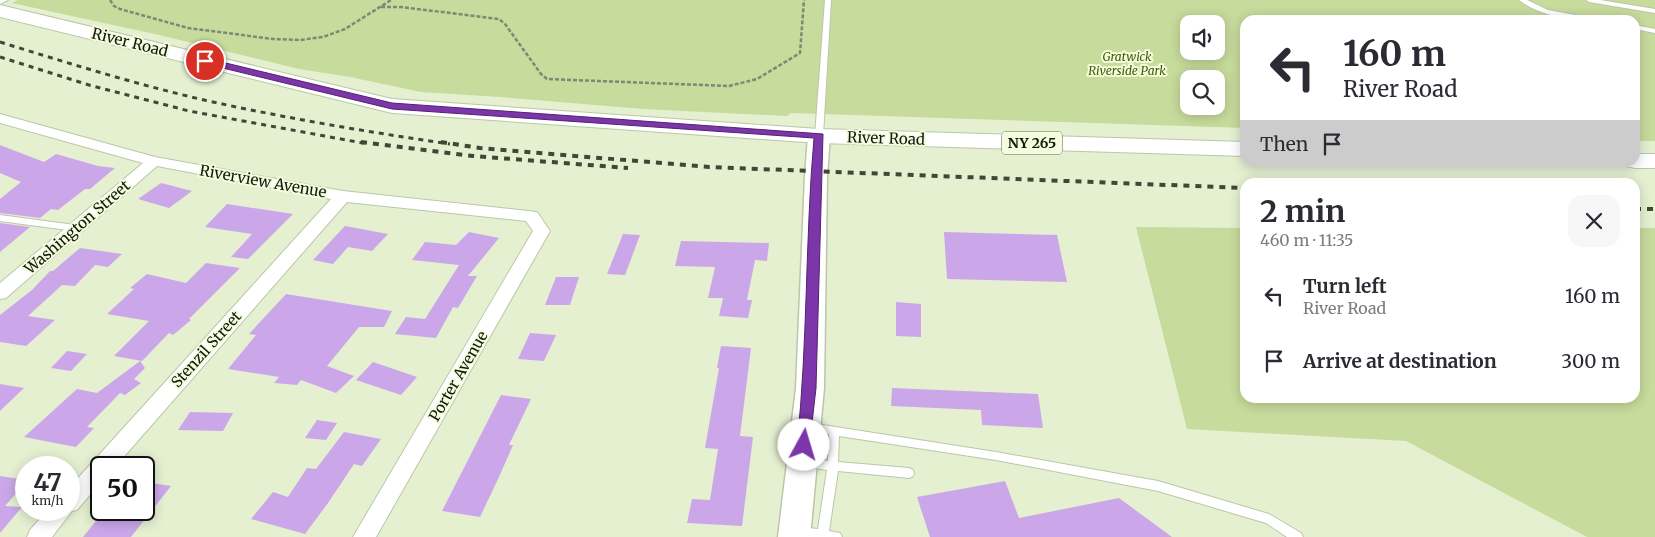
<!DOCTYPE html>
<html lang="en">
<head>
<meta charset="utf-8">
<style>
  body { margin:0; font-family:Merriweather,serif; background:#f7f7f7; color:#2b2b33; height:100vh; display:flex; flex-direction:column; font-size:19px; white-space:nowrap }
  * { box-sizing:border-box; margin:0 }
  p { font-size:16px; color:#7c7c81 }
  .icon { flex:none; width:28px; height:28px; fill:none; stroke:currentColor; stroke-width:2; stroke-linecap:round; stroke-linejoin:round }
  .map { position:relative; flex:1; overflow:hidden }
  .panel { position:absolute; left:1240px; top:178px; width:400px; height:225px; display:flex; flex-direction:column; background:#fff; border-radius:15px; box-shadow:0 2px 12px #0003 }
  .panel>* { flex:none }
  .top-card { position:absolute; left:1240px; top:15px; width:400px; height:152px; border-radius:15px; box-shadow:0 2px 12px #0003; background:#fff; color:#2b2b33; overflow:hidden }
  .tools { position:absolute; left:1180px; top:15px; display:grid; gap:10px }
  .tools a { display:grid; place-items:center; width:45px; height:45px; border-radius:10px; background:#fff; box-shadow:0 2px 12px #0003; font-size:25px }
  .speed { position:absolute; left:15px; top:456px; display:flex; gap:10px; font-size:25px; font-weight:700; text-align:center }
  .speed>* { display:grid; place-content:center; width:65px; height:65px; border-radius:50%; background:#fff; box-shadow:0 2px 12px #0003; line-height:1 }
  .speed small { font-size:12px; font-weight:400 }
  .speed .limit { border:2px solid #111; border-radius:8px; background:#fff; color:#111 }
  .pin { position:absolute; display:grid; place-items:center; width:42px; height:42px; color:#fff; margin:-21px; border:2px solid #fff; border-radius:50%; box-shadow:0 1px 5px #0007 }
  .me { position:absolute; width:55px; margin:-28px; rotate:6deg; stroke-linejoin:round; filter:drop-shadow(0 0 4px #0008) }
  .turn { display:flex; align-items:center; gap:18px; height:105px; padding:0 20px; font-size:22px }
  .turn .icon { width:65px; height:65px; stroke-width:2.5 }
  .turn b { display:block; font-size:35px; line-height:42px }
  .then { display:flex; align-items:center; height:48px; padding:0 20px; background:#0003; gap:10px; font-size:19px }
  .round { display:grid; place-items:center; flex:none; width:52px; height:52px; border-radius:15px; background:#f7f7f7 }
  .summary { display:flex; align-items:center; justify-content:space-between; height:85px; padding:0 20px }
  h1 { font-size:30px; font-weight:700; line-height:38px }
  ul { padding:0; list-style:none }
  li { display:flex; align-items:center; gap:15px; height:65px; padding:0 20px }
  li div { flex:1 }
  li b { display:block; font-size:19px }
  li em { font-style:normal }
  .map>svg:first-child { display:block }
  .green { fill:#c7db9c; fill-rule:evenodd }
  .building { fill:#cba7e9 }
  .lines { fill:none; stroke-linecap:round; stroke-linejoin:round }
  .lane-casing { stroke:#bcc6a8; stroke-width:2 }
  .street-casing { stroke:#bcc6a8; stroke-width:2 }
  .secondary-casing { stroke:#bcc6a8; stroke-width:3 }
  .primary-casing { stroke:#bcc6a8; stroke-width:2 }
  .path { stroke:#808772; stroke-width:2.5; stroke-dasharray:4 2; stroke-linecap:butt }
  .lane { fill:#fff; fill-rule:evenodd }
  .street { fill:#fff; fill-rule:evenodd }
  .secondary { fill:#fff; fill-rule:evenodd }
  .primary { fill:#fff; fill-rule:evenodd }
  .rail-far1 { stroke:#414637; stroke-width:3; stroke-dasharray:5 5; stroke-linecap:butt }
  .rail { stroke:#414637; stroke-width:4; stroke-dasharray:6 6; stroke-linecap:butt }
  .route { fill:#7c36a9; stroke:#51236e }
  .labels { text-anchor:middle; dominant-baseline:central; stroke-width:4; stroke-linejoin:round; paint-order:stroke }
  .far-park-label { font-size:12px; font-style:italic; fill:#465803; stroke:#f3fdde }
  .shield { fill:#f3fdde; stroke:#565c4b; stroke-width:1 }
  .shield-label { font-size:14px; font-weight:bold; fill:#13170c }
  .street-label { font-size:15px; fill:#13170c; stroke:#f3fdde }
</style>
</head>
<body>
<div class="map">
<svg width="1655" height="537" viewBox="0 0 1655 537">
  <rect width="100%" height="100%" fill="#e5f0d1"/>
  <path class="green" d="M18,0H1655V141H1635V20H1245V128L791,113L787,116L643,109L500,97L421,92L350,77L299,69L159,35L12,3ZM1189,24H1216V51H1189ZM1189,79H1216V106H1189Z
    M1136,227L1245,228V398H1635V228H1655V537H1587L1406,441L1187,429Z"/>
  <path class="building" d="M0,145L44,162L56,154L98,166L115,168L90,189H85L58,210L51,209L40,218L0,213V199L21,182L0,173Z
    M161,183L192,191L169,208L138,199Z
    M227,204L293,214L248,259L231,257L252,234L205,227Z
    M0,223L30,227L0,252Z
    M345,226L388,234L372,251L348,247L333,264L313,260Z
    M469,232L499,238L468,276H477L458,308L453,307L436,338L395,334L406,317L425,319L459,265L412,260L425,242L456,245Z
    M944,232L1057,235L1067,282L947,279Z
    M623,234L640,235L625,275L607,274Z
    M681,241L769,243L767,261L755,260L747,300H752L748,318L719,316L723,298H708L715,267L675,266Z
    M80,248L122,254L108,267L95,265L75,286L62,285L28,316L55,320L26,346L0,342V315L32,290L50,271H53Z
    M206,263L240,268L189,319L191,320L173,335L169,333L142,361L114,356L149,321L107,314L134,289L130,288L147,274L186,283Z
    M556,277H579L570,305H545Z
    M286,294L392,311L384,327H359L327,366L354,376L336,393L301,380L297,385L274,383L279,377L228,369L256,335L249,334Z
    M896,302L921,304V337L896,336Z
    M530,333L556,335L544,361L518,359Z
    M721,346L751,348L740,436L753,437L742,526L687,523L692,499L710,500L718,449L705,448L719,368H717Z
    M67,351L87,354L71,371L51,368Z
    M140,361L145,368L134,379L141,383L125,395L120,393L87,427L94,428L76,447L24,437L77,389L97,393Z
    M373,362L417,377L401,395L356,380Z
    M0,384L24,388L0,411Z
    M892,388L1038,394L1043,428L982,425L981,410L891,406Z
    M501,395L531,399L509,445H513L499,477L480,517L442,511Z
    M190,412L233,413L223,431L178,430Z
    M317,420L337,423L326,440L305,438Z
    M344,432L381,439L362,466L354,464L328,503L305,534L251,519L273,492L288,497L307,468L316,469Z
    M0,476L26,480V482L5,506L22,507L0,533Z
    M1005,481L1019,518L1119,498L1172,537H930L917,497Z
    M144,482L171,486L131,537H83L104,511L144,516Z"/>
  <g class="lines">
    <defs>
      <path id="lane" d="M0,0H8L0,4Z
        M825,0H831L823,136L819,138L815,136Z
        M1519,0H1527L1548,10L1591,18L1594,20C1569,20 1539,16 1519,0Z
        M1586,0H1600L1655,9V13L1589,2Z
        M1635,25L1655,29V33L1635,29Z
        M0,215L75,225L79,228L75,231L0,221Z
        M810,423L996,452L1158,481L1269,514L1301,533L1303,537H1287L1266,523L1158,491L996,460L839,436L838,462L909,468L913,470L914,473L913,476L909,478L838,471L829,531L840,533L842,537H799L795,536L793,532L795,528L799,527L818,529L827,470L802,466L801,463L802,460L806,458L828,461L829,434L806,430L805,427L806,424Z"/>
      <path id="street" d="M0,114L155,157L343,191L537,212L550,231L376,537H353L533,231L526,221L347,202L114,468H101V482L77,510L72,511L52,537H27L30,530L48,510H69V488L331,199L157,166L6,298L0,299V283L143,163L0,123Z"/>
      <path id="secondary" d="M819,130L827,131L830,136L827,176L824,388L810,537H778L796,388L805,176L808,136L811,131Z"/>
      <path id="primary" d="M0,5L392,99L819,129L1245,142V156L819,143L392,113L0,17Z
        M1635,154H1655V168H1635L1626,166L1624,162H1635Z"/>
    </defs>
    <use href="#lane" class="lane-casing"/>
    <use href="#street" class="street-casing"/>
    <use href="#secondary" class="secondary-casing"/>
    <use href="#primary" class="primary-casing"/>
    <path class="path" d="M110,0L114,6L120,9L188,28L273,39L300,40L323,37L345,29L391,0
      M381,7H401L499,19L505,24L541,74L547,79L729,86L757,79L800,53L804,0"/>
    <use href="#lane" class="lane"/>
    <use href="#street" class="street"/>
    <use href="#secondary" class="secondary"/>
    <use href="#primary" class="primary"/>
    <path class="rail-far1" d="M0,42C68,63 135,84 204,100C285,118 368,132 450,144
      M0,57L89,85L189,111L368,144"/>
    <path class="rail" d="M361,142L473,156L628,168
      M441,142L480,148L709,167L1245,188
      M1635,209H1655"/>
  </g>
  <path class="route" d="M205,58L392,103L823,134L816,388L809,449L804,450L799,449L797,445C808,343 805,240 814,138L392,109L202,63V59Z"/>
  <g class="labels">
    <g class="far-park-label">
      <text x="1127" y="56">Gratwick<tspan x="1127" dy="14">Riverside Park</tspan></text>
    </g>
    <rect class="shield" x="1002" y="131.5" width="60" height="23" rx="4"/>
    <g class="shield-label">
      <text x="1032" y="143">NY 265</text>
    </g>
    <g class="street-label">
      <text transform="translate(130 42) rotate(14)">River Road</text>
      <text transform="translate(886 138) rotate(2)">River Road</text>
      <text transform="translate(263 181) rotate(10)">Riverview Avenue</text>
      <text transform="translate(77 227) rotate(-41)">Washington Street</text>
      <text transform="translate(206 349) rotate(-48)">Stenzil Street</text>
      <text transform="translate(458 376) rotate(-60)">Porter Avenue</text>
    </g>
  </g>
</svg>
<div class="tools">
<a><svg class="icon" aria-label="sound" viewBox="0 0 24 24"><path d="M4 9h4l5-4v14l-5-4H4zM17 9q2 3 0 6"/></svg></a>
<a><svg class="icon" aria-label="search" viewBox="0 0 24 24"><circle cx="10" cy="10" r="6"/><path d="M15 15l6 6"/></svg></a>
</div>
<div class="speed"><div>47<small>km/h</small></div><div class="limit">50</div></div>
<div class="pin" style="left:205px;top:61px;background:#d93025"><svg class="icon" aria-label="arrive" viewBox="0 0 24 24"><path d="M6 21V4h12l-3 4 3 4H6"/></svg></div>
<svg class="me" style="left:804px;top:445px" viewBox="-20 -20 40 40"><circle r="19" fill="#fff"/><path d="M0-13L10 11 0 6-10 11z" fill="#7c36a9"/></svg>
<div class="top-card">
<div class="turn"><svg class="icon" aria-label="left" viewBox="0 0 24 24"><path d="M17 20v-9H6M10 6l-5 5 5 5"/></svg><div><b>160 m</b>River Road</div></div>
<div class="then">Then<svg class="icon" aria-label="arrive" viewBox="0 0 24 24"><path d="M6 21V4h12l-3 4 3 4H6"/></svg></div>
</div>
<section class="panel">
<div class="summary"><div><h1>2 min</h1><p>460 m · 11:35</p></div><a class="round"><svg class="icon" aria-label="close" viewBox="0 0 24 24"><path d="M6 6l12 12M18 6L6 18"/></svg></a></div>
<ul>
<li><svg class="icon" aria-label="left" viewBox="0 0 24 24"><path d="M17 20v-9H6M10 6l-5 5 5 5"/></svg><div><b>Turn left</b><p>River Road</p></div><em>160 m</em></li>
<li><svg class="icon" aria-label="arrive" viewBox="0 0 24 24"><path d="M6 21V4h12l-3 4 3 4H6"/></svg><div><b>Arrive at destination</b></div><em>300 m</em></li>
</ul>
</section>
</div>
</body>
</html>
